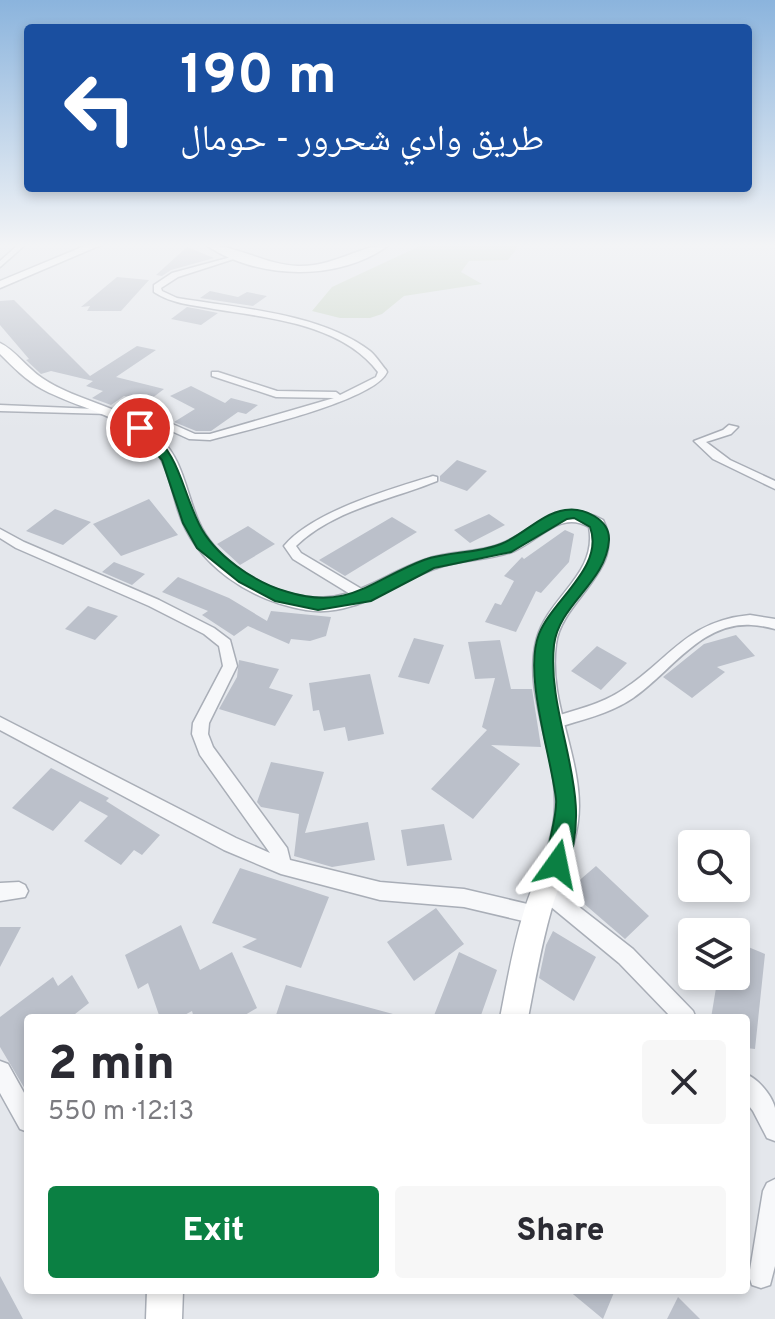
<!DOCTYPE html>
<html lang="en">
<head>
<meta charset="utf-8">
<style>
  body { margin:0; font-family:Overpass,"Noto Naskh Arabic",sans-serif; background:#f7f7f7; color:#2b2b33; height:100vh; display:flex; flex-direction:column; font-size:30px; white-space:nowrap }
  * { box-sizing:border-box; margin:0 }
  p { font-size:26px; color:#7c7c81 }
  .icon { flex:none; width:44px; height:44px; fill:none; stroke:currentColor; stroke-width:2; stroke-linecap:round; stroke-linejoin:round }
  .map { position:relative; flex:1; overflow:hidden }
  .details { position:absolute; left:24px; top:1014px; width:726px; height:280px; display:flex; flex-direction:column; background:#fff; border-radius:8px; box-shadow:0 4px 12px #0003 }
  .details>* { flex:none }
  .banner { position:absolute; left:24px; top:24px; width:728px; height:168px; border-radius:8px; box-shadow:0 4px 12px #0003; background:#1a4fa0; color:#fff; overflow:hidden }
  .tools { position:absolute; left:678px; top:830px; display:grid; gap:16px }
  .tools a { display:grid; place-items:center; width:72px; height:72px; border-radius:8px; background:#fff; box-shadow:0 4px 12px #0003; font-size:40px }
  .pin { position:absolute; display:grid; place-items:center; width:68px; height:68px; color:#fff; margin:-34px; border:4px solid #fff; border-radius:50%; box-shadow:0 2px 8px #0007 }
  .me { position:absolute; width:88px; margin:-44px; rotate:12deg; stroke-linejoin:round; filter:drop-shadow(0 0 6px #0008) }
  .turn { display:flex; align-items:center; gap:28px; height:168px; padding:0 24px; font-size:36px }
  .turn .icon { width:104px; height:104px; stroke-width:2.5 }
  .turn b { display:block; font-size:56px; line-height:68px }
  .round { display:grid; place-items:center; flex:none; width:84px; height:84px; border-radius:8px; background:#f7f7f7 }
  .headline { display:flex; align-items:center; justify-content:space-between; height:136px; padding:0 24px }
  h1 { font-size:48px; font-weight:800; line-height:60px }
  .action { display:flex; gap:16px; margin-top:auto; padding:16px 24px }
  .action a { flex:1; height:92px; border-radius:8px; background:#0b8043; color:#fff; font-size:32px; font-weight:800; line-height:92px; text-align:center }
  .action a+a { background:#f7f7f7; color:#2b2b33 }
  .map>svg:first-child { display:block }
  .green { fill:#c9d6c5 }
  .building { fill:#bbc0ca }
  .lines { fill:none; stroke-linecap:round; stroke-linejoin:round }
  .street-casing { stroke:#a9aeb7; stroke-width:3 }
  .secondary-casing { stroke:#a9aeb7; stroke-width:3 }
  .street { fill:#f7f8fa; fill-rule:evenodd }
  .secondary { fill:#fff; fill-rule:evenodd }
  .route { fill:#0b8043; stroke:#07532c; stroke-width:2 }
</style>
</head>
<body>
<div class="map">
<svg width="775" height="1319" viewBox="0 0 775 1319">
  <rect width="100%" height="100%" fill="#e4e7ec"/>
  <path class="green" d="M422,245H519L508,260L469,261L461,272L482,284L404,296L382,314L370,318H340L312,311L332,287Z"/>
  <path class="building" d="M187,247L214,258L171,270L162,276L156,275Z
    M117,277L149,280L121,311H87L90,306L81,307Z
    M210,291L238,297L247,292L267,296L253,306L200,298Z
    M14,300L90,376L137,346L156,350L116,377L164,389L147,402L124,396L111,405L92,398L103,391L86,386L93,381L51,371L41,374L26,360L29,359L0,325V301Z
    M187,307L198,309L218,313L201,325L171,319Z
    M191,386L225,403L231,398L258,405L246,414L238,412L211,431H196L174,422L195,409L170,396Z
    M457,460L487,471L467,491L440,481V476Z
    M149,499L178,535L121,556L93,524Z
    M55,509L91,522L63,545L26,531Z
    M489,514L505,525L470,543L454,530Z
    M392,517L417,532L345,576L319,560Z
    M248,526L275,544L240,565L217,544Z
    M565,530L574,534L569,562L541,593L536,591L516,632L485,622L495,603L501,605L514,581L504,576L522,557L524,559Z
    M114,562L145,574L132,585L102,572Z
    M178,577L229,598L267,621L271,611L331,617L326,636L310,641L291,639L289,644L248,626L234,636L202,615L208,611L162,592Z
    M88,606L118,616L95,640L65,629Z
    M736,635L755,656L717,667L725,672L692,698L663,677L704,644Z
    M414,638L444,645L429,684L398,677Z
    M500,640L511,689H532L541,747L491,745L520,764L473,819L431,789L487,730L482,727L495,678L475,679L468,642Z
    M597,646L627,663L601,690L571,671Z
    M239,660L279,669L269,688L293,695L275,726L219,709L237,677Z
    M370,674L384,734L348,741L345,727L324,731L319,710L313,711L309,683Z
    M271,762L324,772L305,833L368,822L375,860L332,867L294,856L299,814L261,807L257,802Z
    M51,768L109,798L106,801L160,835L142,855L134,850L121,865L84,841L108,816L80,801L53,831L12,808Z
    M444,824L452,860L407,866L401,830Z
    M596,866L649,916L625,939L568,890Z
    M240,868L329,897L301,968L242,947L257,939L212,923Z
    M436,908L464,944L414,981L387,942Z
    M181,925L200,970L232,952L257,1008L240,1018H194L192,1011L179,1018H160L148,983L138,989L125,955Z
    M0,927H21L0,967Z
    M553,931L596,957L574,1001L539,978L546,945Z
    M736,942L765,954L755,1049L746,1048V1018H711L718,976H736Z
    M459,952L497,970L480,1018H433Z
    M72,975L89,1003L70,1018H28V1094L0,1047V1017L53,977L58,986Z
    M286,985L393,1014L392,1018H275Z
    M0,1276L23,1319H0Z
    M568,1290H615L603,1319Z
    M678,1297L700,1319H667Z"/>
  <g class="lines">
    <defs>
      <path id="street" d="M18,245H25L0,267V261Z
        M235,256L240,257L178,277L161,288L162,291L177,298C237,308 320,313 370,351C376,356 381,364 386,370L387,372C375,401 243,431 210,440L189,439L141,417H114L109,414L0,411V405L143,411L195,434H210L334,398L276,397L212,376V372H218L277,391L336,392L340,395L376,377L378,372C342,324 269,318 214,309C193,305 172,304 154,292V285L172,273Z
        M729,425L738,427L731,434L706,442L730,460L775,481V489L713,459L694,441L723,430Z
        M433,476L437,477V481C390,500 333,510 296,546L301,553L370,594L371,597L370,600H360L293,559L284,546C312,512 390,489 433,476Z
        M0,529L24,542L159,600L214,628L230,640L237,666L209,723L208,734L213,747L287,848L290,860L380,882L464,889L536,906L543,909L545,915L543,921L536,924L464,907L380,900L281,874L224,850L0,730V717L236,838L270,853L200,755L192,734L193,723L223,666L219,646L204,634L149,606L16,548L0,538Z
        M750,615L775,619V629C767,627 759,625 751,625C701,622 670,673 633,698C610,714 580,720 553,729L548,727L545,723L548,719C573,710 601,705 624,689C671,658 687,621 750,615Z
        M19,882L25,885L28,891L25,897L0,901V883Z
        M545,882L551,885L633,949L693,1011L696,1018H672L619,963L539,897L536,891L539,885Z
        M0,1061L8,1064L28,1100V1132L20,1129L0,1093Z
        M746,1074C758,1079 772,1095 775,1108C775,1118 775,1131 775,1141L767,1138L753,1111L746,1102Z
        M775,1179V1266L770,1285L761,1288L752,1285L749,1276L763,1191L767,1183Z"/>
      <path id="secondary" d="M87,245H101L0,288V281Z
        M206,245C237,245 265,265 298,266C334,267 360,245 389,245C339,282 257,280 206,245Z
        M0,343C15,350 27,368 42,378C79,403 127,406 160,438C183,460 186,492 198,520C215,560 265,592 308,597C353,603 386,572 427,559C450,551 476,553 498,545C539,530 555,494 603,520C628,569 561,600 556,644C548,699 579,751 579,806C579,843 561,876 551,911C541,946 535,982 528,1018H500C507,982 513,946 524,911C535,876 554,844 555,807C557,751 522,693 537,638C549,596 598,574 589,527C560,510 540,540 514,551C489,561 462,559 437,568C392,583 356,618 306,610C251,601 195,565 178,510C171,488 167,461 150,444C120,414 77,408 42,389C26,380 13,367 0,354Z
        M147,1290H183L182,1319H146Z"/>
    </defs>
    <use href="#street" class="street-casing"/>
    <use href="#secondary" class="secondary-casing"/>
    <use href="#street" class="street"/>
    <use href="#secondary" class="secondary"/>
  </g>
  <linearGradient id="sky" x2="0" y2="1"><stop stop-color="#8bb4dd"/><stop offset="0.57" stop-color="#f3f4f6"/><stop offset="1" stop-color="#f3f4f6" stop-opacity="0"/></linearGradient>
  <rect width="775" height="430" fill="url(#sky)"/>
  <path class="route" d="M136,425H145C182,459 179,482 199,524C214,555 255,583 288,592C349,611 373,579 424,560C449,551 477,554 501,544C524,535 540,514 565,510C583,507 610,519 609,540C606,583 559,604 554,645C546,722 598,796 565,871L557,874L549,871C542,855 558,820 556,799C551,755 523,674 539,634C552,600 605,567 590,527L574,518L567,519L511,552L434,568L371,601L318,610L275,601L239,582L197,548L183,523L162,460L136,430Z"/>
</svg>
<div class="tools">
<a><svg class="icon" aria-label="search" viewBox="0 0 24 24"><circle cx="10" cy="10" r="6"/><path d="M15 15l6 6"/></svg></a>
<a><svg class="icon" aria-label="layers" viewBox="0 0 24 24"><path d="M12 4l9 5-9 5-9-5zM3 14l9 5 9-5"/></svg></a>
</div>
<div class="pin" style="left:140px;top:428px;background:#d93025"><svg class="icon" aria-label="arrive" viewBox="0 0 24 24"><path d="M6 21V4h12l-3 4 3 4H6"/></svg></div>
<svg class="me" style="left:557px;top:864px" viewBox="-20 -20 40 40"><path d="M0-17L14 15 0 8-14 15z" fill="#0b8043" stroke="#fff" stroke-width="4"/></svg>
<div class="banner">
<div class="turn"><svg class="icon" aria-label="left" viewBox="0 0 24 24"><path d="M17 20v-9H6M10 6l-5 5 5 5"/></svg><div><b>190 m</b>طريق وادي شحرور - حومال</div></div>
</div>
<section class="details">
<div class="headline"><div><h1>2 min</h1><p>550 m · 12:13</p></div><a class="round"><svg class="icon" aria-label="close" viewBox="0 0 24 24"><path d="M6 6l12 12M18 6L6 18"/></svg></a></div>
<div class="action"><a>Exit</a><a>Share</a></div>
</section>
</div>
</body>
</html>
